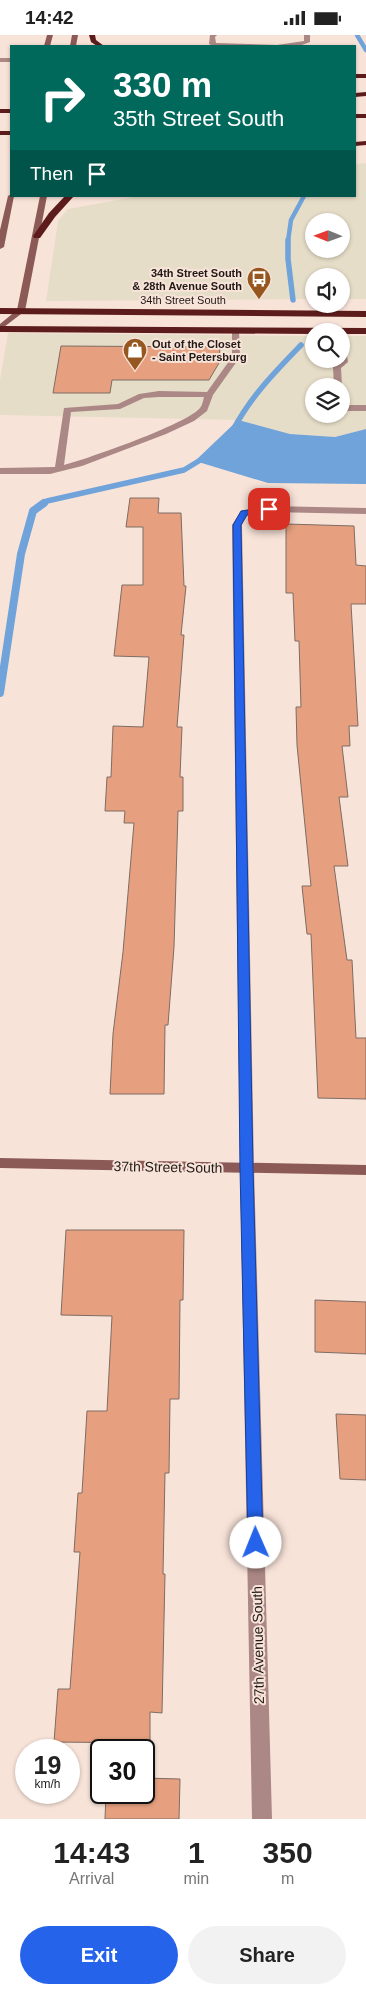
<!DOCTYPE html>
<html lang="en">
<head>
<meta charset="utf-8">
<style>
  body { margin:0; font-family:Helvetica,sans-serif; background:#f2f2f2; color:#222; height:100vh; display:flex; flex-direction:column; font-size:19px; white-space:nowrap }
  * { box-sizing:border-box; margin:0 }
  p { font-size:16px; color:#767676 }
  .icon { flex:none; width:28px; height:28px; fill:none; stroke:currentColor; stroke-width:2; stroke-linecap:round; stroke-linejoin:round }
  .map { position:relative; height:1784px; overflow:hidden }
  .panel { display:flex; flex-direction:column; background:#fff; flex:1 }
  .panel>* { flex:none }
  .hud { position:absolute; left:10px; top:10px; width:346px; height:152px; border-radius:0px; box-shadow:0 1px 4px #0004; background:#00695c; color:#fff; overflow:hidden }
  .needle { width:32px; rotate:271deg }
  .tools { position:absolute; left:305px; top:178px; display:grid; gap:10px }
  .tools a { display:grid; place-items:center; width:45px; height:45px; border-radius:50%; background:#fff; box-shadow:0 1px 4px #0004; font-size:25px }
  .speed { position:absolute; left:15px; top:1704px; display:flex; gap:10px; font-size:25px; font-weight:700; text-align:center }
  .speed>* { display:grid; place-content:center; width:65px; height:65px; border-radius:50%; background:#fff; box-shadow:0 1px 4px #0004; line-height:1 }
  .speed small { font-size:12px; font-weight:400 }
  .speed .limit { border:2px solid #111; border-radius:8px; background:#fff; color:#111 }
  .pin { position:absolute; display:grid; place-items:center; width:42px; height:42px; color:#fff; margin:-21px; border-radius:10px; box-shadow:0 2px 8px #0006 }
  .me { position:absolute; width:55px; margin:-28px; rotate:359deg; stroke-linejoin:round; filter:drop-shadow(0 0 4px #0008) }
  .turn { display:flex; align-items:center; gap:18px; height:105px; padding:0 20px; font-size:22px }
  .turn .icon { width:65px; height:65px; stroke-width:2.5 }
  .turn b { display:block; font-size:35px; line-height:42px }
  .then { display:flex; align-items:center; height:48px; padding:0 20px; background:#0003; gap:10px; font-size:19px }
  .eta { display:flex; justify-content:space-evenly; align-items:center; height:85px; text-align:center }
  .eta b { font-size:30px; font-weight:700; line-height:35px }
  .button { display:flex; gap:10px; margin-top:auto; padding:10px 20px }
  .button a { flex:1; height:58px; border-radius:30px; background:#2563eb; color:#fff; font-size:20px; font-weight:700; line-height:58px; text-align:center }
  .button a+a { background:#f2f2f2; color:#222 }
  .status { display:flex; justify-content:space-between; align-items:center; height:35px; padding:0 25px; background:#fff; direction:ltr }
  .status svg { height:14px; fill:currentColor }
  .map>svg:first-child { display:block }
  .commercial { fill:#e6ddc8; fill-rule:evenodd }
  .water { fill:#70a3d9 }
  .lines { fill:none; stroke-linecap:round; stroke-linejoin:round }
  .stream-far2 { stroke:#70a3d9; stroke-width:4.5 }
  .stream-far1 { stroke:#70a3d9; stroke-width:5.5 }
  .stream { stroke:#70a3d9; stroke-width:8 }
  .building { fill:#e6a07f; stroke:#7e6c64 }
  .lane { fill:#ab8885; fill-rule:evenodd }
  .street { fill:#ab8885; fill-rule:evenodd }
  .secondary { fill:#8b5a57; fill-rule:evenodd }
  .highway { fill:#5d1c1c; fill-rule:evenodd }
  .route { fill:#2563eb; stroke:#184099 }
  .labels { text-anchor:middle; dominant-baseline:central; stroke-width:4; stroke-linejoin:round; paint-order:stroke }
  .far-poi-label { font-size:11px; font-weight:bold; fill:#201915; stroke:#f8e3d9; text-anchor:end }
  .far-street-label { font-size:11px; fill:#201915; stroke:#f8e3d9 }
  .street-label { font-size:14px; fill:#201915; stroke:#f8e3d9 }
</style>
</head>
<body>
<div class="status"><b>14:42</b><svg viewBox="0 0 49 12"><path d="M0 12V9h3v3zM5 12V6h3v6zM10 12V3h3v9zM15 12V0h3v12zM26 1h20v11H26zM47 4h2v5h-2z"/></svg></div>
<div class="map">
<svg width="366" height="1784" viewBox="0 0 366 1784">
  <rect width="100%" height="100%" fill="#f8e3d9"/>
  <path class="commercial" d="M366,128V264H341V241H314V264L46,266L58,186L68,174L140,161H355V129ZM314,186H341V214H314Z
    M8,298L314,301V324H341V301H366V394L335,402L290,399L238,385L0,380V345ZM314,351H341V379H314Z"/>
  <path class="water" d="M238,385L290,399L335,402L366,394V449L268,448L195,426Z"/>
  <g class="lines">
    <path class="stream-far2" d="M357,0L366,15
      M288,206L291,185L304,161"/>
    <path class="stream-far1" d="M288,205V224L293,265
      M232,397C250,362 274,338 301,310
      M42,470L47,466L184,435L207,421"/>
    <path class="stream" d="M0,658L21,519L33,476L44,468"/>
  </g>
  <path class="building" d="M61,311L220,312L219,328L209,345H112L110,358H53Z
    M130,463H159L158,478H181L184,551H186L181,600H184L177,692H182L180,742H183V776H178L174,912L168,990H165L164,1059H110L113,999L123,917L134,788H124L125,776H105L107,742H111L113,691L143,692L149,622L114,621L122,550H143V492H126Z
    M286,489L354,491L356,530L366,531V569H351L358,691H349L350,711H342L348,762H339L348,831H334L347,925H352L356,1003H366V1064L318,1063L311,899H307L302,851H311L297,710L296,672H301L299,606H295L293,558H286Z
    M66,1195H184L183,1265H180L179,1364H170L169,1438H165L163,1539H165L162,1678L150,1677V1708L54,1707L58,1654H70L80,1517H74L78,1458H82L87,1376H107L112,1281L61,1280Z
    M315,1265L366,1267V1319L315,1317Z
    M336,1379L366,1380V1445L340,1444Z
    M144,1743L180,1744L179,1784H105L106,1758H144Z"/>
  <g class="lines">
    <path class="lane" d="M210,0H217L215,2L216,8L277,10L304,6V0H310V7L299,11H214L209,9Z
      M232,293L239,295L240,322L213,360L207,376L194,386L166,399L82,431L50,439H0V433L55,432L64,373L118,369L139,359L159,356L207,357L232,322ZM159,362H204C203,366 202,371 200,373C187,389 87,424 64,430L71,377L120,374L144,363Z
      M341,307L345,309L348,327L341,333L342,351L341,352L334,351L333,332L341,324Z
      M341,370H366V376H341Z"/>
    <path class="street" d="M0,23H11V27H0Z
      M269,471L366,473V479L269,477L247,480L242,490L254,1133L272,1784H252L240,1133L232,490L241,476Z"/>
    <path class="secondary" d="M47,0H53L50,11H44Z
      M72,0H78L76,11H70Z
      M11,159V161H14L4,212L0,214V195L8,161Z
      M40,161H47L25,276L0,295V289L17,275Z
      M0,1123L366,1130V1140L0,1133Z"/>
    <path class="highway" d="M89,0H95L96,5L104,11H97L91,7Z
      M355,39H366V43H355Z
      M366,57V61L355,62V58Z
      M0,74H11V78H0Z
      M355,79H366V83H355Z
      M0,96H11V100H0Z
      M366,106V110L355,111V107Z
      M65,161H74L55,182L40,203H34L33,201L49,178Z
      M0,273L366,276V282L0,279Z
      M0,291L366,293V299H341V296H314V299L0,297Z"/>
  </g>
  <path class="route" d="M269,472L272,473V476L247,480L241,490L253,1133L263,1508L261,1513L256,1515L250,1513L248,1508L240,1133L233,490L241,476Z"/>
  <defs>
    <symbol id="bus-pin" viewBox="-11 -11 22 30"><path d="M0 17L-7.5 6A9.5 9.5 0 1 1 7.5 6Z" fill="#96561f" stroke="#f8e3d9"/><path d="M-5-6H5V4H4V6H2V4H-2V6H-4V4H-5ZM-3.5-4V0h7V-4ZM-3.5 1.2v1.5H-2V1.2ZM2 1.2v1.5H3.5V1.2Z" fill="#fff"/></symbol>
    <symbol id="shop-pin" viewBox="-11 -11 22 30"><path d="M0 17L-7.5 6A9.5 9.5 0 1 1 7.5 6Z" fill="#96561f" stroke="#f8e3d9"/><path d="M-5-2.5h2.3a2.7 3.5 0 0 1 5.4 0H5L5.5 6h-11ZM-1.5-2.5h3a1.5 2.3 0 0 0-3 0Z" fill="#fff"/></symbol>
  </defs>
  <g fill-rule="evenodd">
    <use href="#bus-pin" x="245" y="230" width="28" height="38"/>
    <use href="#shop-pin" x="121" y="301" width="28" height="38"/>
  </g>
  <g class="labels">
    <g class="far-poi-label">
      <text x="242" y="238">34th Street South<tspan x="242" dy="13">&amp; 28th Avenue South</tspan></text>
      <text x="152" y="309" text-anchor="start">Out of the Closet<tspan x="152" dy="13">- Saint Petersburg</tspan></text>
    </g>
    <g class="far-street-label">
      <text x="183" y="265">34th Street South</text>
    </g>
    <g class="street-label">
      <text transform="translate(168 1132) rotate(1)">37th Street South</text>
      <text transform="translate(258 1610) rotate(-91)">27th Avenue South</text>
    </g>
  </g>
</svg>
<div class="tools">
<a><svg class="needle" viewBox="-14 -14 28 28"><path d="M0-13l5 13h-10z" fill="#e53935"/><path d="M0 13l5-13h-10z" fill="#767676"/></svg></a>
<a><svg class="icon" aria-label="sound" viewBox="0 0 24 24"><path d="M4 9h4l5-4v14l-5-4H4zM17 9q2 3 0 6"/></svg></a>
<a><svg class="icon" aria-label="search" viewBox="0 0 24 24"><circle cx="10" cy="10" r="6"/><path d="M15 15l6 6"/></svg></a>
<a><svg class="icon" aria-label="layers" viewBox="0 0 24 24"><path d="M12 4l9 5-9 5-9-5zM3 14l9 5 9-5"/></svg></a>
</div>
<div class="speed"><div>19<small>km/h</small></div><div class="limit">30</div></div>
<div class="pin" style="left:269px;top:474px;background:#d93025"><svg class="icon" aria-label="arrive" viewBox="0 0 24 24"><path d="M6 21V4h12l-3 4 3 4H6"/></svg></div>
<svg class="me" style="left:256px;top:1508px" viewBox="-20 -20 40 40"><circle r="19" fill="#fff"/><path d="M0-13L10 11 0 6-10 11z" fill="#2563eb"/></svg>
<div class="hud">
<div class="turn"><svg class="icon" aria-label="right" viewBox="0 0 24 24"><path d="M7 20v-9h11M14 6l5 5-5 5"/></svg><div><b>330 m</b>35th Street South</div></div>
<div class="then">Then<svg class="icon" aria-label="arrive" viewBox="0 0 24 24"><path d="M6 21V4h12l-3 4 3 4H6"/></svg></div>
</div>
</div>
<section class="panel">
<div class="eta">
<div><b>14:43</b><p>Arrival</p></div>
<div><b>1</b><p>min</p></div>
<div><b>350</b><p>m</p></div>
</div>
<div class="button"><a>Exit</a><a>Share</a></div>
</section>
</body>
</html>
